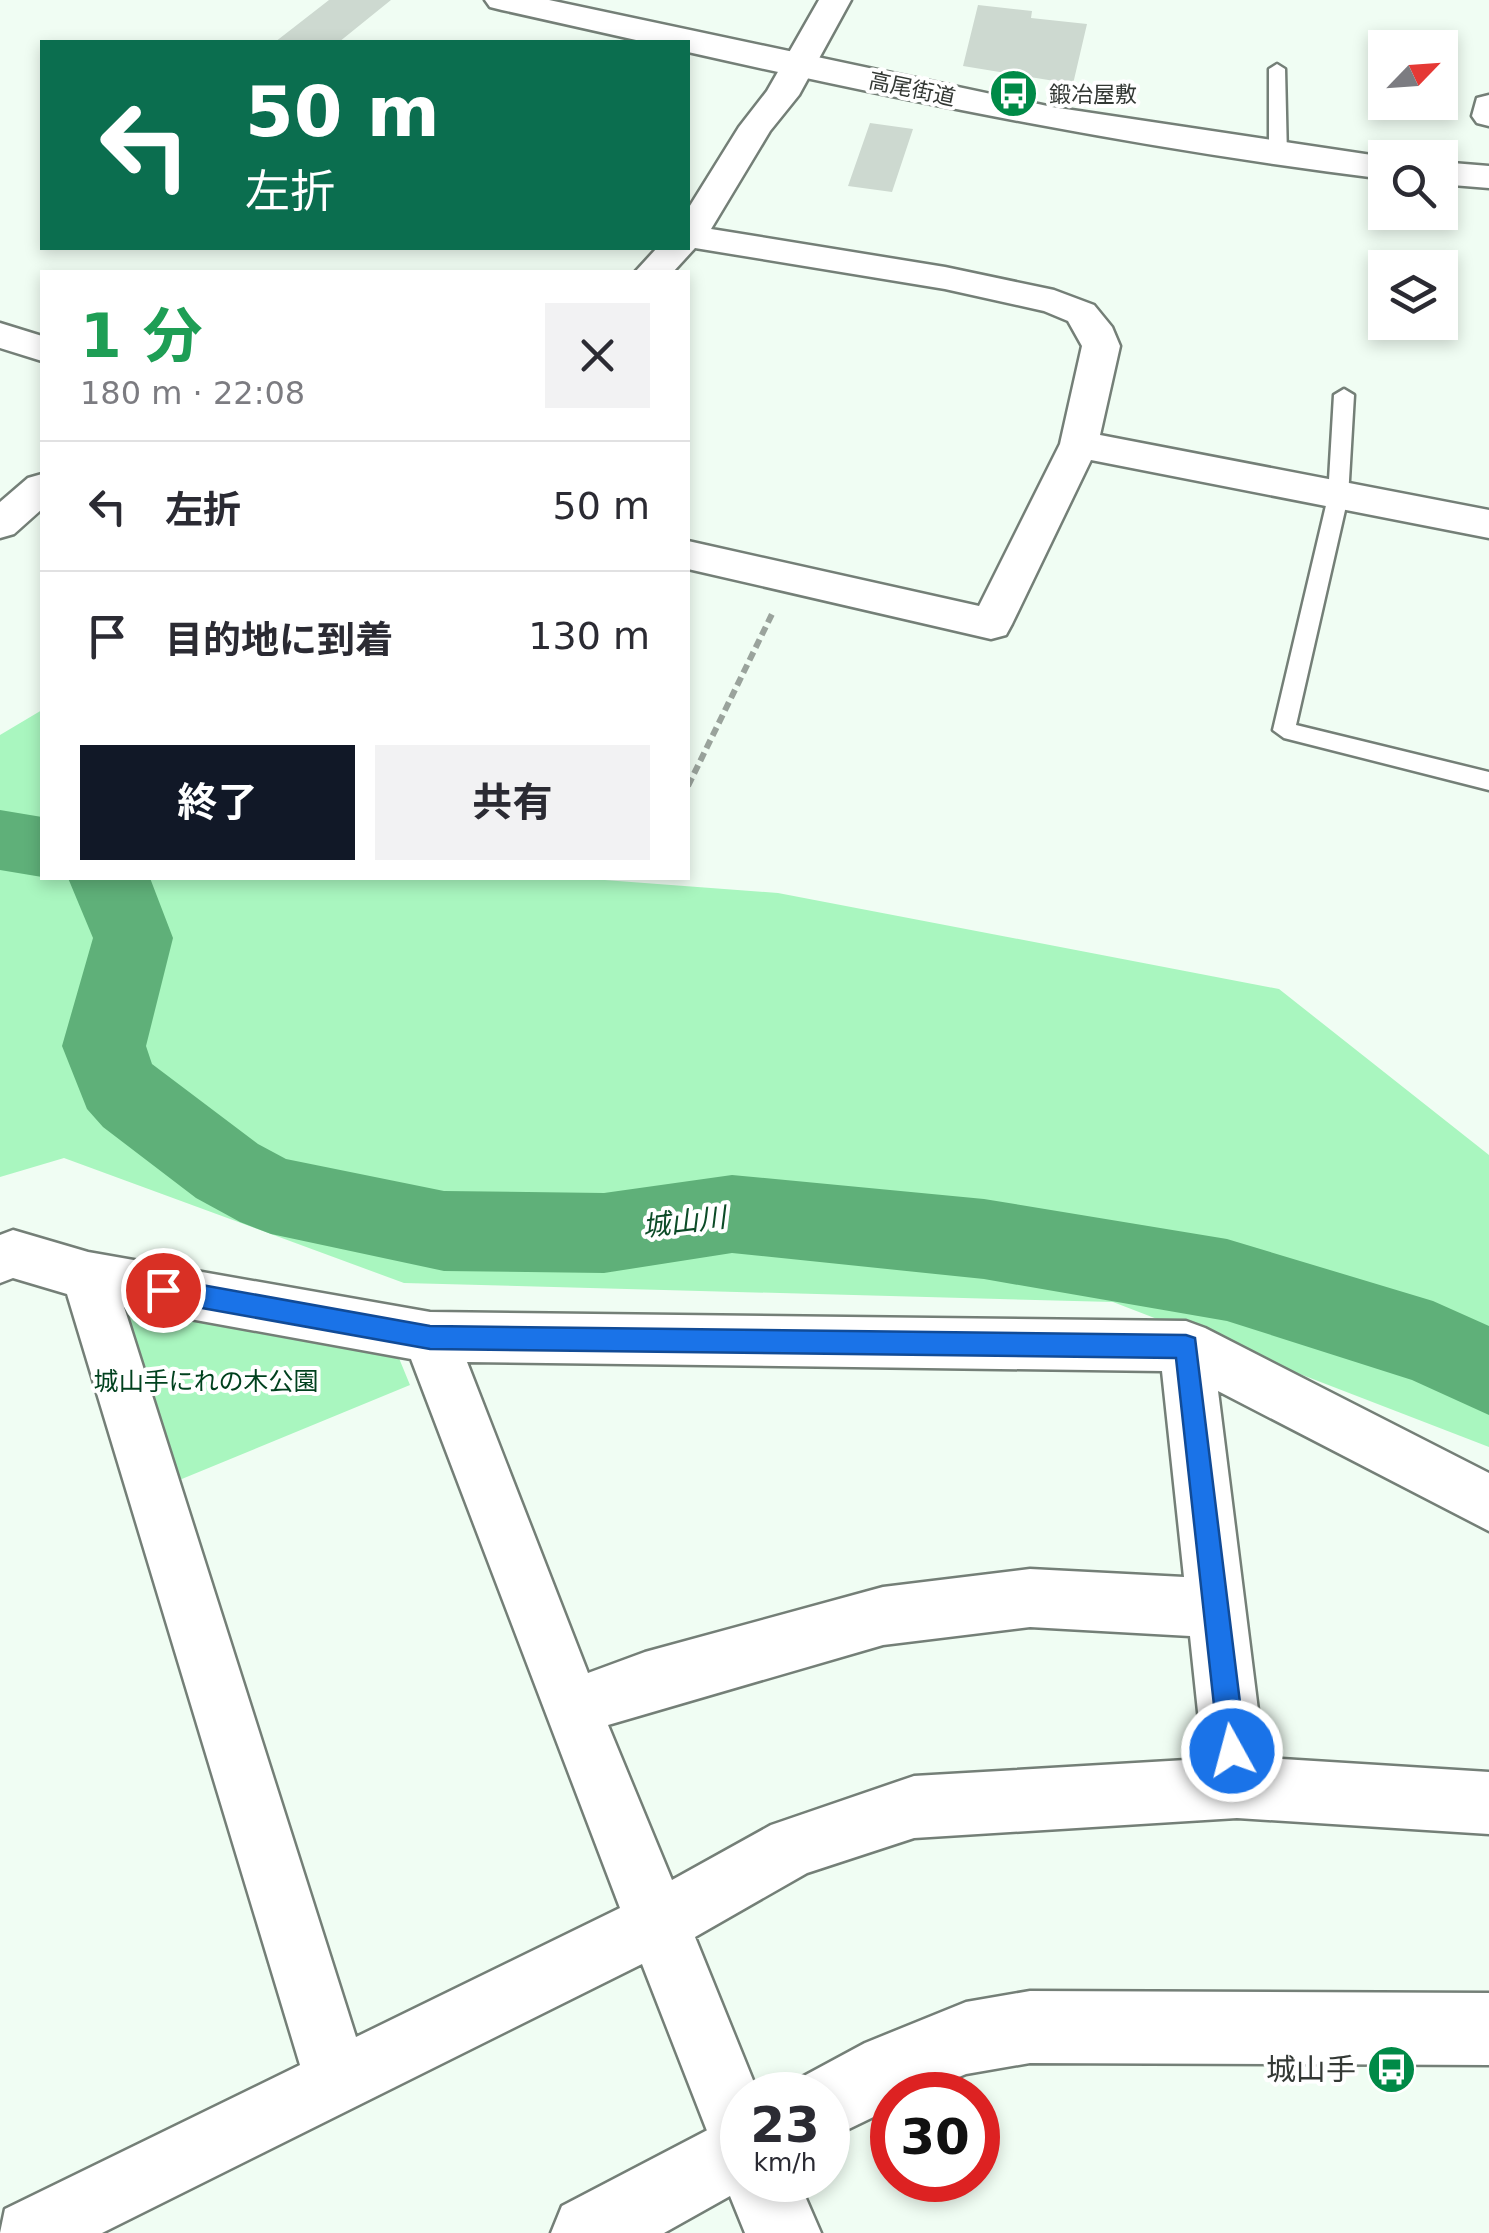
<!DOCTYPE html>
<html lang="ja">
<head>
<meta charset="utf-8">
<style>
  body { margin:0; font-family:"DejaVu Sans","Noto Sans JP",sans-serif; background:#f2f2f3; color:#2b2b33; height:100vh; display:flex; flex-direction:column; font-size:38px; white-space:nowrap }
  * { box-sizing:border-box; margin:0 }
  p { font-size:32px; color:#7c7c81 }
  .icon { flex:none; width:55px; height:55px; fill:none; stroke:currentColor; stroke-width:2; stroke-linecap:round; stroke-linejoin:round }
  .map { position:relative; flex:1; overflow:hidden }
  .drawer { position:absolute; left:40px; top:270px; width:650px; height:610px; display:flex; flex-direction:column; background:#fff; border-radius:0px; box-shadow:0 5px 15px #0003 }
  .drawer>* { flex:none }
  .hud { position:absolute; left:40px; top:40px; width:650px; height:210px; border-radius:0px; box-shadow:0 5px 15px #0003; background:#0b6e4f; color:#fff; overflow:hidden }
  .needle { width:65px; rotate:65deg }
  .buttons { position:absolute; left:1368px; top:30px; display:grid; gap:20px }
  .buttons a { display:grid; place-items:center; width:90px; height:90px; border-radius:0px; background:#fff; box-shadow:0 5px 15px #0003; font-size:50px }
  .speed { position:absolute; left:720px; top:2072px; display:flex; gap:20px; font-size:50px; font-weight:700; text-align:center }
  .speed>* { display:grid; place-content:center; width:130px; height:130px; border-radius:50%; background:#fff; box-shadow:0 5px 15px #0003; line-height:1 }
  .speed small { font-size:25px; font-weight:400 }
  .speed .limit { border:15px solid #d22; background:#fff; color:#111 }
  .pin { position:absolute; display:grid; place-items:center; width:85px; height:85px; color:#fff; margin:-42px; border:5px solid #fff; border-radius:50%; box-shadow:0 2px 10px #0007 }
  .me { position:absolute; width:110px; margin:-55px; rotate:353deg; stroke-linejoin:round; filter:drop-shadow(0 0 8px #0008) }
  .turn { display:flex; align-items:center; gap:35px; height:210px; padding:0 40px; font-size:45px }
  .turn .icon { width:130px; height:130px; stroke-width:2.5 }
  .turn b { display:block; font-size:70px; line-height:85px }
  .round { display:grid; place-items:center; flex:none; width:105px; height:105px; border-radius:0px; background:#f2f2f3 }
  .overview { display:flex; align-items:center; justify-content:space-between; height:170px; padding:0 40px }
  h1 { font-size:60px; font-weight:700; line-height:75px; color:#1e9e55 }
  .primary-button { display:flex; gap:20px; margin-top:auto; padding:20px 40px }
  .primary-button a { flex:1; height:115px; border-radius:0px; background:#111827; color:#fff; font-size:40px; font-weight:700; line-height:115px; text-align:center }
  .primary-button a+a { background:#f2f2f3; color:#2b2b33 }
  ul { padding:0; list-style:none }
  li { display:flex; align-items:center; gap:30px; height:130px; padding:0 40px; border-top:2px solid #e1e1e2 }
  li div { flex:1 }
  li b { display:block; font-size:38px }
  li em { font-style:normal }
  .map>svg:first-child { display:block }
  .green { fill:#a9f6bf }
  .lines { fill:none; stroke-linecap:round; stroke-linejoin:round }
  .river { fill:#5fb079; fill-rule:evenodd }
  .building { fill:#cdd9d0 }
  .service-casing { stroke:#747f77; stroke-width:5 }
  .minor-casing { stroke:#747f77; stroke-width:5 }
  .tertiary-casing { stroke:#747f77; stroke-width:5 }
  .primary-casing { stroke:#747f77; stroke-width:5 }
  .path { stroke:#9aa39c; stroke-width:6; stroke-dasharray:9 5; stroke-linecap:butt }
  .service { fill:#fff; fill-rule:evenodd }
  .minor { fill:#fff; fill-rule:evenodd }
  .tertiary { fill:#fff; fill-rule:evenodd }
  .primary { fill:#fff; fill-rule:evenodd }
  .route { fill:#1a73e8; stroke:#114b97; stroke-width:2.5 }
  .labels { text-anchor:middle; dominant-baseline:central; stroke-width:8; stroke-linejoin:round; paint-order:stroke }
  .far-street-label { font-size:22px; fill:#333834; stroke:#fff }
  .far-poi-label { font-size:22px; fill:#333834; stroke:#fff; text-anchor:start }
  .park-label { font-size:25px; fill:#00411e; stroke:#fff }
  .water-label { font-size:28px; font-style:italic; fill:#0c4b27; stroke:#fff }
  .near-poi-label { font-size:30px; fill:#333834; stroke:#fff; text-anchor:end }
</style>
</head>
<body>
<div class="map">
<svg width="1489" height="2233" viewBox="0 0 1489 2233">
  <rect width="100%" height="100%" fill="#f0fdf3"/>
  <path class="green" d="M42,710V878H578L778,893L1279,989L1489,1155V1447L1113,1302L404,1283L64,1158L0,1177V735Z
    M88,1276L387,1329L410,1385L155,1490Z"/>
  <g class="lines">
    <path class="river" d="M0,810L42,817V877L0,870Z
      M68,878H150L173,938L146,1046L152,1064L258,1144L286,1159L444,1191L604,1193L732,1175L984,1199L1227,1239L1433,1301L1489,1326V1415L1412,1380L1227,1321L984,1279L732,1253L604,1273L444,1271L271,1234L240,1222L196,1198L103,1127L87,1109L62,1046L93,938Z"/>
  </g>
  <path class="building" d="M329,0H391L339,42H275Z
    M978,5L1032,11L1031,18L1087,24L1073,84L963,66Z
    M870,123L913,129L892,192L848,186Z"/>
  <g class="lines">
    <defs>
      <path id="service" d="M1277,64L1285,69L1287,157L1278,162L1269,157V69Z
        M1344,389L1354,395L1348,497L1296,725L1489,772V790L1284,738L1273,730L1328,497L1334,395Z"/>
      <path id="minor" d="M819,0H851L799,95L770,131L711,229L945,267L1054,290L1094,305L1112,327L1120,346L1100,435L1489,510V538L1091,460L1012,624L1006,635L991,639L688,569V541L979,606L1060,444L1082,346L1068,321L1044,311L945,289L695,248L673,272H635L657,248H688V209L739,127L767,91Z
        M1489,95V126L1477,123L1472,116L1477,98Z
        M0,323L42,336V361L0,348Z
        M42,474V509L14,534L0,538V502L28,478Z
        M13,1230L88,1252L430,1312L1186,1321L1205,1328L1489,1473V1531L1218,1391L1264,1758L1489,1772V1834L1237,1818L914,1838L807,1873L695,1937L759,2095H742V2168L718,2159L642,1964L102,2233H0L5,2209L300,2065L67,1294L13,1278L0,1283V1235ZM124,1307L411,1359L620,1908L356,2037ZM467,1362L1162,1371L1184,1577L1030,1569L883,1587L645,1652L588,1673ZM1030,1627L1190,1636L1203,1759L914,1776L771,1825L672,1880L608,1725L883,1645Z"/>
      <path id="tertiary" d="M1030,1991L1489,1993V2065L1030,2063L966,2074L916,2095H892V2108L828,2139V2095H795L802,2077L865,2043L966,2002Z
        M742,2112V2180H798L821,2233H745L730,2196L664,2233H551L562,2206Z"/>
      <path id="primary" d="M485,0H549L1052,107L1385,157L1388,158H1385V179C1150,150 919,104 688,52V42H645L502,10L490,7Z
        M1440,162L1489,166V188L1440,184Z"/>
    </defs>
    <use href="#service" class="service-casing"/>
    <use href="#minor" class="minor-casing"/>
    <use href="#tertiary" class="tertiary-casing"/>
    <use href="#primary" class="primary-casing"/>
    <path class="path" d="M688,786L774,610"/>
    <use href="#service" class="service"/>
    <use href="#minor" class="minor"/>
    <use href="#tertiary" class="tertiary"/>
    <use href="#primary" class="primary"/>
  </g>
  <path class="route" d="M163,1278L430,1326L1186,1335L1195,1338L1246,1751L1242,1761L1232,1765L1223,1761L1219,1751L1176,1358L430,1349L163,1301L154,1297L151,1290L154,1282Z"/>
  <defs>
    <symbol id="bus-disc" viewBox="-11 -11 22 22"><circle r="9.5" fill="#008a47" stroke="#fff"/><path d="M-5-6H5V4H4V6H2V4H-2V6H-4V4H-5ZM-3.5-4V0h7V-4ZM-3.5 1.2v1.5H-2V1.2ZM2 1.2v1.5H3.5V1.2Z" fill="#fff"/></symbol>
  </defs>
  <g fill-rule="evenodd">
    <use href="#bus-disc" x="986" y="66" width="55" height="55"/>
    <use href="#bus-disc" x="1364" y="2042" width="55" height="55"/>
  </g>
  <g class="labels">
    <g class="far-street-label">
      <text transform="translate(912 89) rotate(12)">高尾街道</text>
    </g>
    <g class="far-poi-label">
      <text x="1049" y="94">鍛冶屋敷</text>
    </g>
    <g class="park-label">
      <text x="206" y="1381">城山手にれの木公園</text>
    </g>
    <g class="water-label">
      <text transform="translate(684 1222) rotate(-7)">城山川</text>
    </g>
    <g class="near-poi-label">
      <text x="1356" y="2069">城山手</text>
    </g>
  </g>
</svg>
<div class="buttons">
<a><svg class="needle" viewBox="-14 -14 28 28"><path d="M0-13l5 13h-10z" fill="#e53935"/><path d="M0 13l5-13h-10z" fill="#7c7c81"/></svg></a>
<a><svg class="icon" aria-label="search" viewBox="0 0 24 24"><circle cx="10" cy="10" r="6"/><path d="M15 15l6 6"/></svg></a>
<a><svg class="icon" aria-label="layers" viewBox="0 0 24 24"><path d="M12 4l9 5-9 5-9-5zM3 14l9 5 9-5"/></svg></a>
</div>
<div class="speed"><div>23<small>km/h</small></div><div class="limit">30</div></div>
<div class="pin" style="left:163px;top:1290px;background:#d93025"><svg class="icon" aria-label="arrive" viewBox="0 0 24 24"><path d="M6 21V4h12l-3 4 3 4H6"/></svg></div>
<svg class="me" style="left:1232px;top:1751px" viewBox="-20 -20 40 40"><circle r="17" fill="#1a73e8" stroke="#fff" stroke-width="3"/><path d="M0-11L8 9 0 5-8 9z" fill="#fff"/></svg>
<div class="hud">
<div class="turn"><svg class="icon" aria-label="left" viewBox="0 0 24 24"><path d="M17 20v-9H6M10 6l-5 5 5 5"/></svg><div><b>50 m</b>左折</div></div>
</div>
<section class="drawer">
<div class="overview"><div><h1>1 分</h1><p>180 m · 22:08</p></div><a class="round"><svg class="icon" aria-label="close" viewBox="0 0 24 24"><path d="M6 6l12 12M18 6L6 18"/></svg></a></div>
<ul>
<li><svg class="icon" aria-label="left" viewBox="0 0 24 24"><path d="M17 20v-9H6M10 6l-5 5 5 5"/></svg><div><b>左折</b></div><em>50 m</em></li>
<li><svg class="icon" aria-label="arrive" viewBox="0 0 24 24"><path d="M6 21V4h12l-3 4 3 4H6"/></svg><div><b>目的地に到着</b></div><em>130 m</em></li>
</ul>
<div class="primary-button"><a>終了</a><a>共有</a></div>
</section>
</div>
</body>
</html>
